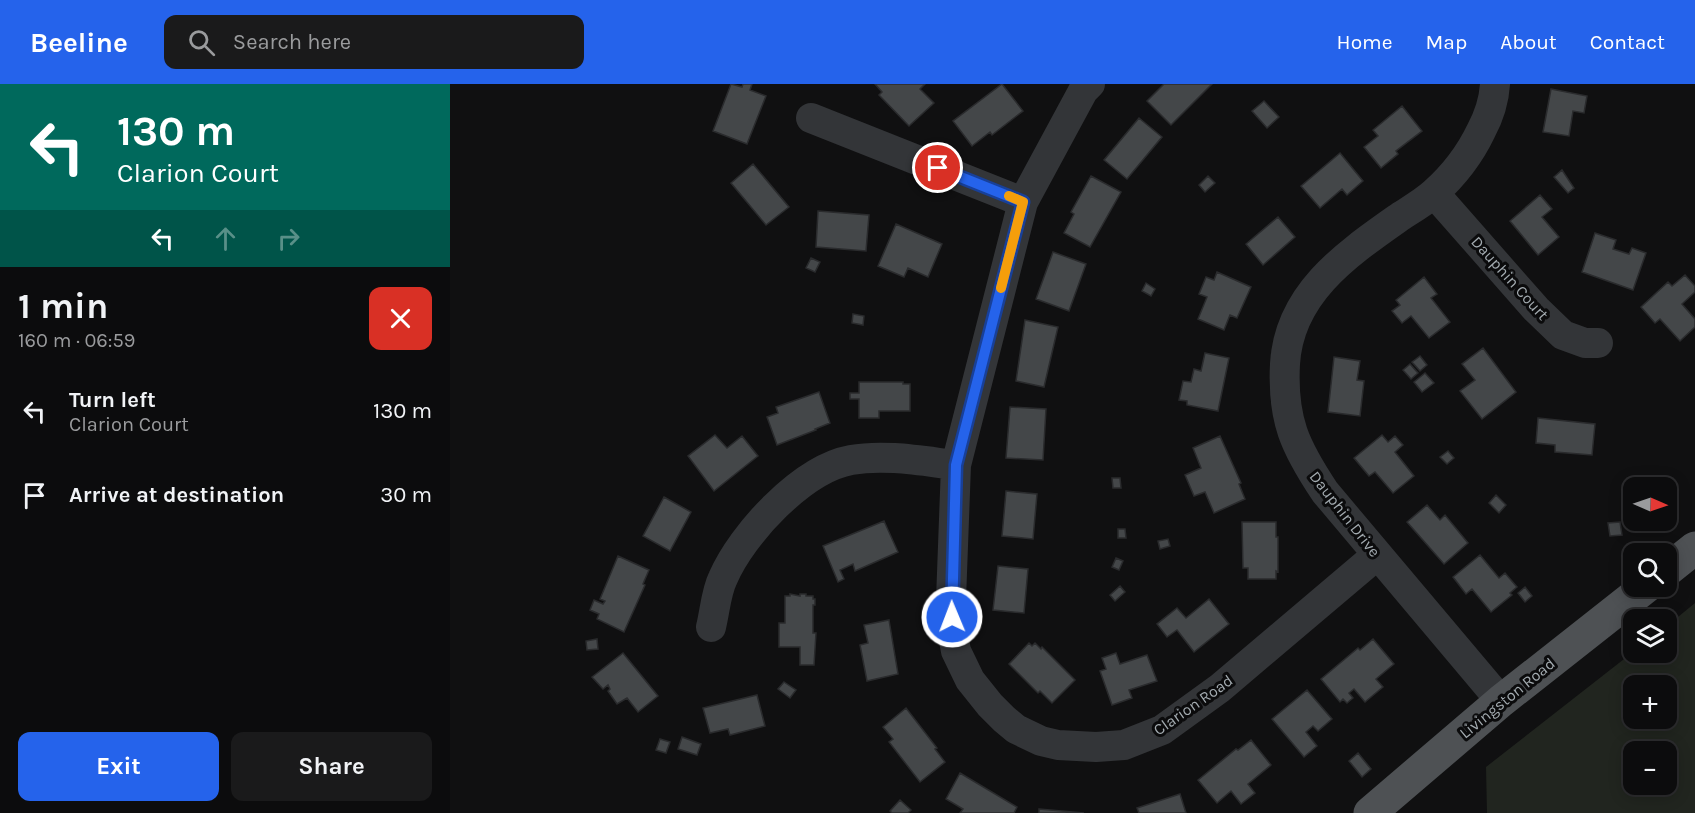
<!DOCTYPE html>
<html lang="en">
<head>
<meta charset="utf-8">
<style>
  body { margin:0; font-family:Karla,sans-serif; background:#1a1a1b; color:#f1f3f6; height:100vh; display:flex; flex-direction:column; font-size:22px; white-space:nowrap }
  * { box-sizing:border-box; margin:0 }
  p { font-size:20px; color:#9a9b9d }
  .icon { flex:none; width:33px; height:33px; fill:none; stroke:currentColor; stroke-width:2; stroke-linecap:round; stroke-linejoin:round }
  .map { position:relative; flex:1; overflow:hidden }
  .details { display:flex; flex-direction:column; background:#0c0c0d; width:450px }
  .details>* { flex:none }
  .hud { background:#00695c; color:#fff; overflow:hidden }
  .needle { width:39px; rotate:92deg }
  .controls { position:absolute; left:1173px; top:393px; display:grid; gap:12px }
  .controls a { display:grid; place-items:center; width:54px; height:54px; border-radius:12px; background:#0c0c0d; box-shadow:0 3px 15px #0003,0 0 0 2px #2c2c2e; font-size:30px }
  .pin { position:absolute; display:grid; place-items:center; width:51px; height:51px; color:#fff; margin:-26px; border:3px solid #fff; border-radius:50%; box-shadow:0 2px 6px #0007 }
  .me { position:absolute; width:66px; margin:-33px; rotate:359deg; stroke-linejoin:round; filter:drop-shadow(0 0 4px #0008) }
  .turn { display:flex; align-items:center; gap:21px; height:126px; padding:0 18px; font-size:27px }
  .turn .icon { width:78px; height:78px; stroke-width:2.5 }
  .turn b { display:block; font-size:42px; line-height:51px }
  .lanes { display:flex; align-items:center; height:57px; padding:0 18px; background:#0003; justify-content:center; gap:30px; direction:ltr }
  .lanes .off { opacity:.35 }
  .round { display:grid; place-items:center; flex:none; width:63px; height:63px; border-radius:12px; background:#1a1a1b }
  .summary { display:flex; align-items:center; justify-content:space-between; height:102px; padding:0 18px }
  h1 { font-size:36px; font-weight:700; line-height:45px }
  .action { display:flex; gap:12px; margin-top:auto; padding:12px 18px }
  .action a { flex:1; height:69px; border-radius:12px; background:#2563eb; color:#fff; font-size:24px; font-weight:700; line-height:69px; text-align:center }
  .action a+a { background:#1a1a1b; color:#f1f3f6 }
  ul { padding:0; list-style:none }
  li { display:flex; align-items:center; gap:18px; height:84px; padding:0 18px }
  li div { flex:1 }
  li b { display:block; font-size:22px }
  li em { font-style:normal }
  header { display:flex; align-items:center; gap:36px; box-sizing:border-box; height:84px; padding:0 30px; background:#2563eb; color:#fff }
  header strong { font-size:28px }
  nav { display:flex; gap:33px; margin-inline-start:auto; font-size:21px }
  .search { width:420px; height:54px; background:#1a1a1b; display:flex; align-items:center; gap:15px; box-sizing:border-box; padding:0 21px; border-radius:12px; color:#9a9b9d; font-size:22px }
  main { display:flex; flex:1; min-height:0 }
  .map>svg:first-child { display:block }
  .green { fill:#21251f; fill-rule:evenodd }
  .building { fill:#444749; stroke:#2a2b2d; stroke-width:1.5 }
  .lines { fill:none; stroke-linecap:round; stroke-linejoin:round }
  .minor { stroke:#333538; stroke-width:30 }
  .major { stroke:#4e5154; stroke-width:33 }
  .route-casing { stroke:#184099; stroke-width:15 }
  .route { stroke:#2563eb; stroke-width:10 }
  .slow { stroke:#f59e0b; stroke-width:10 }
  .labels { text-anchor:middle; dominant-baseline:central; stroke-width:6; stroke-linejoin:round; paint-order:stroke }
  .street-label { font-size:16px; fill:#a3abb0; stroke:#0b0b0c }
</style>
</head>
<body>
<header>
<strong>Beeline</strong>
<div class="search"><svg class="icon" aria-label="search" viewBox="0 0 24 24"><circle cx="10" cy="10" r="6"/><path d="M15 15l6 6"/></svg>Search here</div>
<nav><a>Home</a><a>Map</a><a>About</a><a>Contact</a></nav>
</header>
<main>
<section class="details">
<div class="hud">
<div class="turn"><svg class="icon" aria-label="left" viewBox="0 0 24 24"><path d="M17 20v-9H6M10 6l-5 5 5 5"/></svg><div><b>130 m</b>Clarion Court</div></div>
<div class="lanes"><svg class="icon" aria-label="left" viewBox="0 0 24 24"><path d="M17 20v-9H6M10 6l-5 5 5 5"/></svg><svg class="icon off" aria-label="ahead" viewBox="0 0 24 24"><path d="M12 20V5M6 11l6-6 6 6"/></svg><svg class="icon off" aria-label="right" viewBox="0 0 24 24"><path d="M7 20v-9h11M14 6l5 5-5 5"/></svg></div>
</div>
<div class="summary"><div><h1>1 min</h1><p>160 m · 06:59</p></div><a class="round" style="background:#d93025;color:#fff"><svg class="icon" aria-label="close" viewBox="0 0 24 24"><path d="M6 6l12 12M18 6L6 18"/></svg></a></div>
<ul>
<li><svg class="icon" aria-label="left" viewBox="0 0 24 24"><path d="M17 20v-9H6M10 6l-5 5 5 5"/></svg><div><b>Turn left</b><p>Clarion Court</p></div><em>130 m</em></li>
<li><svg class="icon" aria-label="arrive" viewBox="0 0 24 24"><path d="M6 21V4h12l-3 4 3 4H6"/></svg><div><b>Arrive at destination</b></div><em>30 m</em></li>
</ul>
<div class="action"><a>Exit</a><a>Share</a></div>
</section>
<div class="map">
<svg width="1245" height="729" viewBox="0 0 1245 729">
  <rect width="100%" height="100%" fill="#101011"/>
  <path class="green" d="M1245,519V729H1037L1036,683L1183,568H1216L1217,542ZM1184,602H1216V634H1184ZM1184,668H1216V700H1184Z"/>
  <path class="building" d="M281,0L292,3L293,0H302L300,6L316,12L297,60L263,47Z
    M425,0H475L470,5L484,19L459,42L429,11L432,8Z
    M552,0L573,27L542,51L540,48L522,62L503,37Z
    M714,0H762L721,41L697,17Z
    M1101,5L1137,12L1134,29L1123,27L1119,52L1093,48Z
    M814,17L829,33L817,44L802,27Z
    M952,22L972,47L946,67L948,70L931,84L914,63L928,52L923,46Z
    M689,34L712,53L677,95L654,76Z
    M890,69L913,97L897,111L892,105L870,124L851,102Z
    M303,80L339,123L316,141L281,99Z
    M1112,86L1124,104L1118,109L1104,93Z
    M641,92L671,108L640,163L614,149L624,130L621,128Z
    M758,92L765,99L755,108L749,101Z
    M1090,111L1102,125L1092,133L1109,153L1088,171L1060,137Z
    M368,127L419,131L416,167L366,163Z
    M828,133L845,153L813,181L796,160Z
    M446,140L492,160L478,193L458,184L454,193L428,182Z
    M1145,149L1166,156L1163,165L1179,170L1182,164L1196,169L1183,206L1132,188Z
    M603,168L636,180L619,227L586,215Z
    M361,174L370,178L365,188L356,184Z
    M767,188L801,203L787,234L780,231L774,246L748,235L757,213L749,210L756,193L764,196Z
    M1235,191L1245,202V208L1232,220L1245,235V243L1230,257L1210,235L1205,239L1191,223L1218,198L1222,202Z
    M974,193L987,210L981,214L1000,238L979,254L961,232L952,239L942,227L950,221L946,216Z
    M696,199L705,205L701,212L692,207Z
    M403,230L414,232L413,241L402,239Z
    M575,236L608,243L594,303L566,297Z
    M1033,264L1066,308L1032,335L1010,307L1025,296L1012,280Z
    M755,269L779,274L768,327L737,321V317L729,316L733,297L741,298L744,285L751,287Z
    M970,272L977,281L970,287L962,278Z
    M884,273L910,277L907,296L914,297L910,332L878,328Z
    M960,280L968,289L961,295L953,286Z
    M975,289L984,299L972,308L964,298Z
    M409,298H453V300H460V327H429V334H409V315H400V309H409Z
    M369,308L380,339L365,345L366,346L327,361L317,333L328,329L326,323Z
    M560,323L596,325L593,376L556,374Z
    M1088,334L1145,340L1142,371L1105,368V361L1086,359Z
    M265,351L277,364L292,352L308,372L264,407L238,372Z
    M932,351L938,358L945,352L953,361L945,368L964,392L943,409L925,388L919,392L904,374Z
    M770,352L791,399L789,400L795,415L764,429L755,408L744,412L735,391L751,384L743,364Z
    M998,367L1004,374L997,380L990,373Z
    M662,394H670L671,404H663Z
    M556,407L587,410L583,455L552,452Z
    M1046,411L1056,421L1049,429L1039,419Z
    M214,413L241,428L220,467L193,452Z
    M977,421L990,436L995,431L1018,459L994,480L957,438Z
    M434,437L448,468L405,487L403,480L390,486L394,495L388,498L373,462Z
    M792,438H826V453H828V488L826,487V495H798V484H793Z
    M1170,438L1172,451L1160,452L1158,439Z
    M668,445H675L676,454H668Z
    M718,455L720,462L710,465L708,457Z
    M1030,471L1049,494L1055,489L1067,503L1060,509L1062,511L1041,528L1022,505L1016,510L1003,493Z
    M168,472L199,486L193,500L195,501L174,548L147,535L149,530L140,526L144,516L153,520L155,517L150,515Z
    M666,474L673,477L669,486L662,483Z
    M548,482L578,485L574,529L543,526Z
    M670,502L675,508L665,517L660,511Z
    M1075,503L1082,512L1075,518L1068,509Z
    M340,510L350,512V510H356V512H363V515H365V521H363V549H366L364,581H350V563H329V539H335V512H340Z
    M759,515L779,540L744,568L727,546L717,553L707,540L727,524L736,534Z
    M439,536L448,590L417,597L410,561L418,559L414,541Z
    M147,555L148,565L137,566L136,557Z
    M923,555L944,580L926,595L933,603L915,618L904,605L899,609L903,614L897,619L893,615L890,618L871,595L908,564L910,566Z
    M579,559L582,562L585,559L591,565L592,563L625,596L602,619L590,607L588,609L559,580Z
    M173,569L208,612L188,628L177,614L167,620L158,607L160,605L158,601L153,605L142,593Z
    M666,569L670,580L697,571L707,597L679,606L682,614L662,621L650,587L656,585L652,574Z
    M334,598L346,606L340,614L328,605Z
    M857,606L882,635L868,647L863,642L856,648L867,662L854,673L822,635Z
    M307,611L315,642L280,651L278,645L260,649L253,624Z
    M456,624L487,664L485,665L495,678L470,698L439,658L443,655L433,643Z
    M232,653L251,660L247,671L228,665Z
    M210,655L220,658L216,669L206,666Z
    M801,656L821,681L798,700L805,709L791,720L781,707L767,719L748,696L786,665L788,666Z
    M908,669L921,685L912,693L899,677Z
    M510,689L567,723L564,729H510L513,725L496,715Z
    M730,710L736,729H689L687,724Z
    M450,716L461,726L458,729H442L440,727Z
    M589,725L634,729H589Z"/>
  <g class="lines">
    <path class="minor" d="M640,0L633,7L573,118L506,381L501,516L503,551L506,567L520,596L540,621L554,635L566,645L591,657L608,661L646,663L674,661L712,646L770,604L927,471
      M1045,0C1044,17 1039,32 1031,47C1020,70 1003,92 984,109C974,118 962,125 951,132C897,170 839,209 835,280C832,336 845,363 875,408L1051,617
      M361,34L573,118
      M984,109L1086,225L1113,251L1135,259H1148
      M261,543C265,527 266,508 273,494C292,450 352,385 401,376C435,370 472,377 506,381"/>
    <path class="major" d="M1216,487L1245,464
      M920,729L1051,617L1197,502"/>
  </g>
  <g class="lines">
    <defs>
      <path id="route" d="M488,84L573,118L506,381L502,533"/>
    </defs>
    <use href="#route" class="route-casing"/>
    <use href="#route" class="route"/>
    <path class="slow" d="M551,204L573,118L559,112"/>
  </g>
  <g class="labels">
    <g class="street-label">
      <text transform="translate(1060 194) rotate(48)">Dauphin Court</text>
      <text transform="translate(895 430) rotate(52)">Dauphin Drive</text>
      <text transform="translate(1057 614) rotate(-39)">Livingston Road</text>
      <text transform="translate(743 621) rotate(-35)">Clarion Road</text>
    </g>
  </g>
</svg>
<div class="controls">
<a><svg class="needle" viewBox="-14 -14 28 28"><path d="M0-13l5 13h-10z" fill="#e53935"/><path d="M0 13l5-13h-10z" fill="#9a9b9d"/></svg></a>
<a><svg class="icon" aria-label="search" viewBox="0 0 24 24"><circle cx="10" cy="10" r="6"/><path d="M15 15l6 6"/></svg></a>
<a><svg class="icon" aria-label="layers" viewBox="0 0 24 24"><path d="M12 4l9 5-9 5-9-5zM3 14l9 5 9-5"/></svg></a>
<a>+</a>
<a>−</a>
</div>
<div class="pin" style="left:488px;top:84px;background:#d93025"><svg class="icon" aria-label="arrive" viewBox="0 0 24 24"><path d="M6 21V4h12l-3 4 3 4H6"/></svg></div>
<svg class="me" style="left:502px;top:533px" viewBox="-20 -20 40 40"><circle r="17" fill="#2563eb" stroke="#fff" stroke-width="3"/><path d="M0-11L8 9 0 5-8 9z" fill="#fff"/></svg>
</div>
</main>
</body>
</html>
